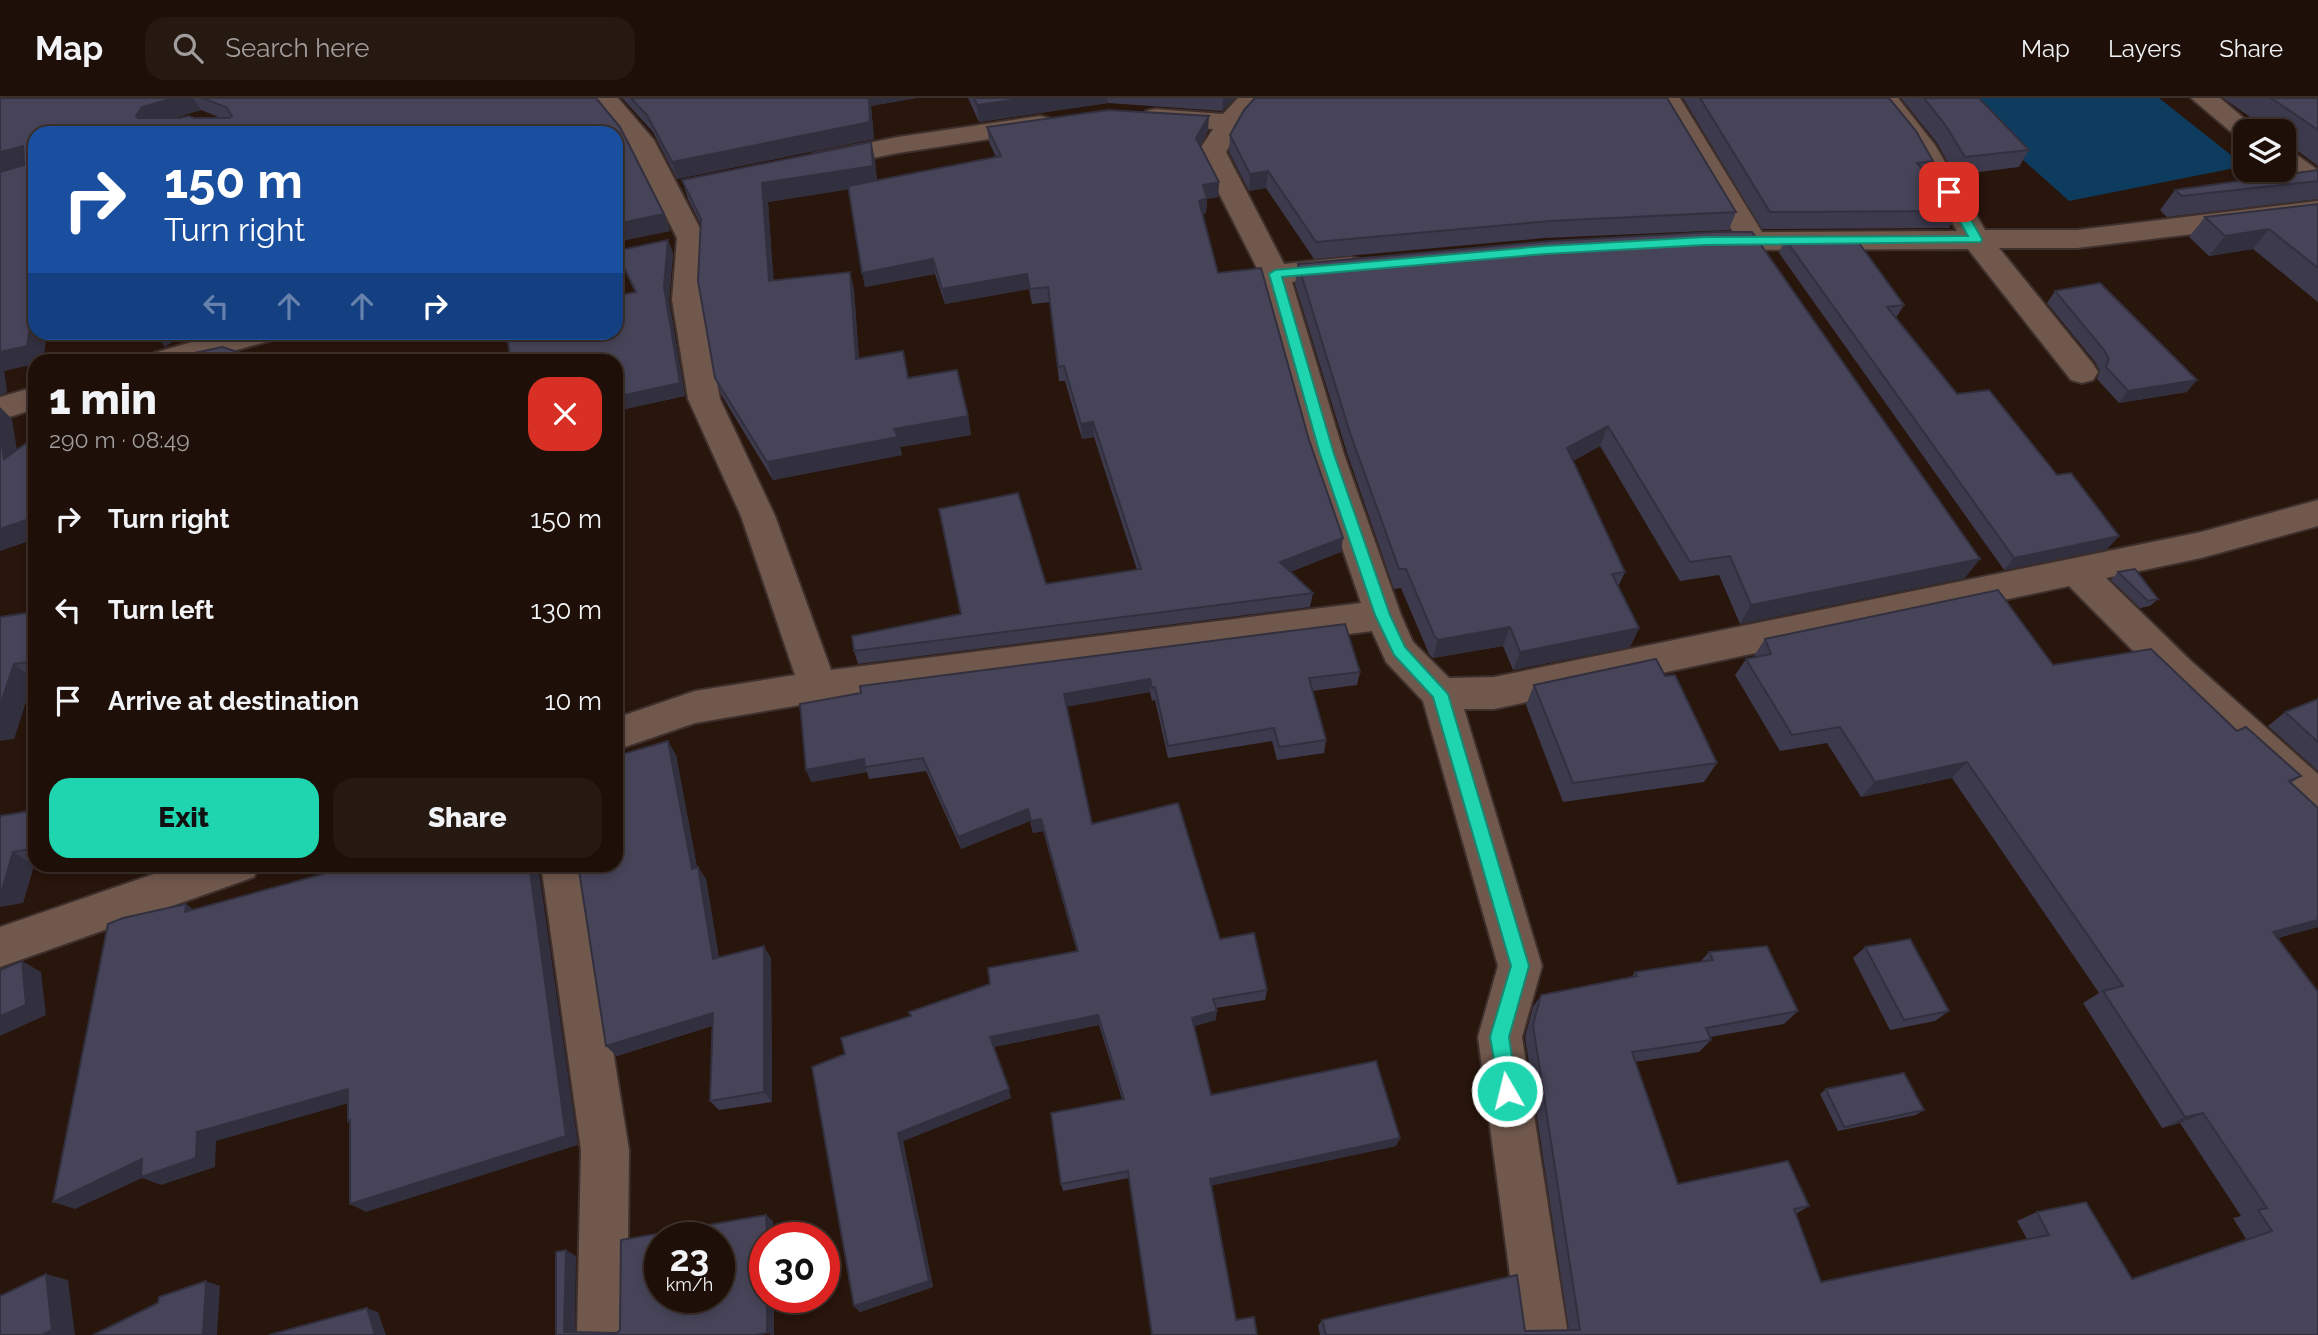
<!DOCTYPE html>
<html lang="en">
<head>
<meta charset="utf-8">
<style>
  body { margin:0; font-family:Raleway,sans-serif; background:#261912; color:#f1f3f6; height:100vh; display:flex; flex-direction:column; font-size:26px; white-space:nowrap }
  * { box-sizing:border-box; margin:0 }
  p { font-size:23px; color:#a19d9c }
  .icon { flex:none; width:38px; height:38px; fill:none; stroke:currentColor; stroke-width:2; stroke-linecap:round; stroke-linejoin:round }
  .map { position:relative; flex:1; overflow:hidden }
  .panel { position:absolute; left:28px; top:256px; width:595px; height:518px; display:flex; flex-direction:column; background:#1e1009; border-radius:21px; box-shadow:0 4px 10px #0003,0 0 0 2px #3c302a }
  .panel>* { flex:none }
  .guide { position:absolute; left:28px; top:28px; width:595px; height:214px; border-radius:21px; box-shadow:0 4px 10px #0003,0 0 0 2px #3c302a; background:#1a4fa0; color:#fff; overflow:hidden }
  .buttons { position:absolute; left:2233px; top:21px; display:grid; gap:14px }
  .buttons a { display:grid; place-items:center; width:63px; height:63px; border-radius:14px; background:#1e1009; box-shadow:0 4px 10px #0003,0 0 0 2px #3c302a; font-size:35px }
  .speed { position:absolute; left:644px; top:1124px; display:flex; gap:14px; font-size:35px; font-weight:700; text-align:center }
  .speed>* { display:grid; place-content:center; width:91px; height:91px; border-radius:50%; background:#1e1009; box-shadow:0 4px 10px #0003,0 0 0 2px #3c302a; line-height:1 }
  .speed small { font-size:18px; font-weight:400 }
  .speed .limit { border:10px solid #d22; background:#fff; color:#111 }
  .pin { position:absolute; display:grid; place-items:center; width:60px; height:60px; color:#fff; margin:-30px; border-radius:14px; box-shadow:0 4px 10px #0006 }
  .me { position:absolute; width:77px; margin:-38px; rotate:352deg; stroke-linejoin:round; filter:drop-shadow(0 0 5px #0008) }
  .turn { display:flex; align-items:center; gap:24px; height:147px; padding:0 21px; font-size:32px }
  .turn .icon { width:91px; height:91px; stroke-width:2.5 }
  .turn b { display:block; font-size:49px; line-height:60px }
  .lanes { display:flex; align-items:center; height:66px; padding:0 21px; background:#0003; justify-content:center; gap:35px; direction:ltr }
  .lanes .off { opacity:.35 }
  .round { display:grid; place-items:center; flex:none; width:74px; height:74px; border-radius:21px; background:#261912 }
  .overview { display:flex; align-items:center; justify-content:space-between; height:119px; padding:0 21px }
  h1 { font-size:42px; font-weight:800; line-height:52px }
  .action { display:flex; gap:14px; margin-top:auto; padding:14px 21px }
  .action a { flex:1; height:80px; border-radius:21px; background:#1fd5b0; color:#111; font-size:28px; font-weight:800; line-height:80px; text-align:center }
  .action a+a { background:#261912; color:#f1f3f6 }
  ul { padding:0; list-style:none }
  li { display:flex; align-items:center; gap:21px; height:91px; padding:0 21px }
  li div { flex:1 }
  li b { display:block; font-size:26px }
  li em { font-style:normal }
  header { display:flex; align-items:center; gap:42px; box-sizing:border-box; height:98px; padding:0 35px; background:#1e1009; border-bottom:2px solid #3c302a }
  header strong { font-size:33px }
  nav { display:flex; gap:38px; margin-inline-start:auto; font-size:24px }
  .search { width:490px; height:63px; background:#261912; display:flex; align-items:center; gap:18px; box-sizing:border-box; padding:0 24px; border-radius:21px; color:#a19d9c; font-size:26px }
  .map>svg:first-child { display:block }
  .water { fill:#0d3c5e }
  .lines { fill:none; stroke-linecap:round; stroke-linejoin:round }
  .minor-casing { stroke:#3e302d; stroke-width:4 }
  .minor { fill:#70584d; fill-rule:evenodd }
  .wall { fill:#3d3a4d; fill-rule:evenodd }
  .shaded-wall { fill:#32303e }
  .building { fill:#474459; stroke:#32303e; stroke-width:2; fill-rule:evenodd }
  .route { fill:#1fd5b0; stroke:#148a72; stroke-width:2 }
</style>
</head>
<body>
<header>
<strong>Map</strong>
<div class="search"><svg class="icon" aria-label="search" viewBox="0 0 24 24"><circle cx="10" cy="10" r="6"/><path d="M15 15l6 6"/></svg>Search here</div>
<nav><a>Map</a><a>Layers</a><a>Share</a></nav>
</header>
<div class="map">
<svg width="2318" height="1237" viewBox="0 0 2318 1237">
  <rect width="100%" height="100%" fill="#28150c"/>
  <path class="water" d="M1954,0H2159L2245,68L2069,103Z"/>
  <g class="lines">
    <defs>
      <path id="minor" d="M591,0H618L654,42L705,140L702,202L720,301L775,418L831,572L1361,505L1310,356L1260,176L1198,54L1213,31L1146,25L1142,19L1146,13L1155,11L1223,16L1238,0H1265L1241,28L1226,54L1284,166L1350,159L1360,161L1365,168L1360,175L1292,184L1344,356L1401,517L1413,544L1449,580L1494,579L2201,434L2318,402V428L2201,460L2106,480L2191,563L2318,676V718L2304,713L2165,585L2069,488L1494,611H1464L1542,868L1522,939L1568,1237H1518L1478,939L1498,868L1423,603L1386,564L1372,533L818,604L695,625L616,652V620L695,593L795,577L741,418L688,301L672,202L677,140L629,45Z
        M1654,0H1680L1762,134L1957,133L1909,49L1871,0H1898L1935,47L1985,132H2077L2318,103V121L2077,150H1999L2093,266L2098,274L2093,282L2082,285L2071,282L1968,151L1706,152L1696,149L1692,143L1696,137L1733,134Z
        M2191,0H2220L2259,33H2245V41L2237,39Z
        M1040,18L1049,20L1053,26L1049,32L898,55L823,70L813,68L809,62L813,56L898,39Z
        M2284,53L2294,55L2318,72V93L2308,91L2281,72H2284Z
        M226,234H280L276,241L201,262H149L154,255Z
        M35,289V311L0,322V299Z
        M183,766H259L254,779L0,869V829Z
        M541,766H583L629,1052L627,1237H577L581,1052Z"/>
    </defs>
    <use href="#minor" class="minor-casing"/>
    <use href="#minor" class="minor"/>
  </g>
  <path class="wall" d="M0,0H596L664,116L670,133L616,144V35H35V234H47L43,262L4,273L7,294L0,298ZM201,12L221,20H174Z
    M622,0H916L871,8L874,41L677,81L653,34Z
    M968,0H1235L1222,13L1108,5L979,24Z
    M1683,0H1889L1933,63L1926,76L1959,113L1949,130L1762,131Z
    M1901,0H1979L2029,52L2019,69L1955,77L1937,45Z
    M2223,0H2318V68L2284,43V33H2270Z
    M987,29L1208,33L1200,48L1219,84L1218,99L1207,101L1206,115L1203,116L1218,175L1341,454L1290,474L1313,495L1310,509L858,566L854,553L1046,486L1137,472L1094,339L1082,341L1065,283H1059L1050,204L1032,206L1029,191L945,206L935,176L865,189L849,91L768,104L773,182L850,174L854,192L859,260L908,280L968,318L971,337L900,349L902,357L773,382L722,298L715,280L701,127L688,101L682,82L871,44L875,62L877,82L996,59L989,44Z
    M1230,37L1736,114L1729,132L1545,140L1314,161L1266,90L1249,93L1229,54Z
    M2318,72V101L2167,119L2160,112L2175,92Z
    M2318,106V204L2253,151L2209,158L2189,139L2205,119Z
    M1785,141L1904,207L1896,220L1957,296L2057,377L2119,438L2107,451L2004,472L1779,155Z
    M668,142L673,155L669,202L685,298L616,313V262L635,194L616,155Z
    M1298,166L1965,480L1740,526L1719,477L1680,483L1600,348L1573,363L1625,474L1618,489L1639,530L1630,549L1513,572L1503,548L1433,560L1429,556L1401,490L1394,491L1347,355L1295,186Z
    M2055,193L2187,294L2119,305L2097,281L2100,273L2095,264L2047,205Z
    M2118,474L2158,501L2150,508L2140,510L2111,482Z
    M35,509V581H33L14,641L0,519L33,514Z
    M1765,541L2053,567L2237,633L2301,678L2291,685L2318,710V829L2278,840L2318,1237H1320L1318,1228L1322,1222L1525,1233L1569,1232L1525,939L1533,909L1541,897L1631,880L1635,874L1700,864L1709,854L1798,913L1784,926L1710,939L1711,942L1699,954L1635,964L1678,1086L1809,1108L1796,1116L1821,1184L2027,1141L2017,1123L2037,1114L2132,1181L2246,1141L2233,1120L2241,1118L2180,1025L2162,1030L2083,905L2099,895L1952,680L1861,699L1827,645L1780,653L1735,577L1746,561L1754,559V558Z
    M1360,574L1357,587L1312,593L1326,642L1324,655L1277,662L1272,643L1168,660L1155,602L1152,603L1150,594L1067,608L1092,726L1220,841L1267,892L1265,902L1216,910V922L1194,928L1211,997L1400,1040L1396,1048L1212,1087L1236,1222L1257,1237H1152L1129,1080L1063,1093L1061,1086L1122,1001L1099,927L994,949L1011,1000L903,1043L933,1189L860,1214L854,1208L845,956L911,918L990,886L1077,854L1043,733L1033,735L1030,723L961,751L926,673L869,681L867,674L811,684L861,595Z
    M1665,578L1717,665L1704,684L1563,704L1526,607L1534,587Z
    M2318,601V673L2268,628L2285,614Z
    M676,657L697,769L706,781L719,860H771L772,1004L719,1012L710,1003L712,928L617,958L606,948Z
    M35,712V766H38L34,767L23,805L0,718Z
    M1865,849L1949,913L1935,923L1890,932L1853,860Z
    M1826,991L1924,1012L1916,1017L1838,1033L1820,996Z"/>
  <path class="shaded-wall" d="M174,0H193L201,12L153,26L148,35L136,18L142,9Z
    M869,0H916L871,8L874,41L677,81L672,64Z
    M1027,0H1107L1108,5L979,24L977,7Z
    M1223,0H1235L1222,13Z
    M1209,18L1208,33L1196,55V40Z
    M871,44L875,62L877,87L768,104L775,201L769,183L762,85Z
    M23,48L35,63L0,75V54Z
    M1268,73L1266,90L1249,93L1250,76Z
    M1219,84L1218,99L1207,101L1206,115L1199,118V103L1203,87Z
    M664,116L670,133L616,144V126Z
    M2269,131L2253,151L2209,158L2225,138Z
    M668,142L673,155L669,202L685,298L616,313V299L664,189Z
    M933,161L935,176L865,189L862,175Z
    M850,174L854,192L860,279L856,261Z
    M1027,176L1029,191L945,206L942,191Z
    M35,197V234H47L43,262H35V266L4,273L7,294L0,298V254Z
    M153,234H187L165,249Z
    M247,257L251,262H241Z
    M547,259L549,262H532Z
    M2197,282L2187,294L2119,305L2128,293Z
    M0,309L12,321L21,377L4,361L0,335Z
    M968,318L971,337L900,349L902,357L773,382L767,364L894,331Z
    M1093,324L1094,339L1082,341L1081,326Z
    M1608,328L1600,348L1560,370L1567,350Z
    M35,419V441L0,453V431Z
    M2119,438L2107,451L2004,472L2014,460Z
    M1343,440L1341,454L1278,478L1280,464Z
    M1980,461L1965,480L1740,526L1751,507Z
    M1510,529L1503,548L1433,560L1438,542Z
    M1639,530L1630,549L1513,572L1520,554Z
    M14,566L33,581L14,641L0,643V608Z
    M1150,581V594L1066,609L1064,596Z
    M668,643L676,657L699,780L698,769L706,781L721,872L713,861L692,771Z
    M864,661L865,669L867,674L811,684L806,672Z
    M1967,664L1952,680L1861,699L1875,684Z
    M1028,711L1030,723L961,751L958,739Z
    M1041,721L1043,733L1033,735L1031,723Z
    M13,754L34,767L23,805L0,809V792Z
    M529,766H538L578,1047L366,1114L350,1106Z
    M186,806L203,818L185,814Z
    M2318,822V829L2250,847L2273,834Z
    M764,848L771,860L772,1004L764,994Z
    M22,863L41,874L46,917L0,938V918Z
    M1217,913L1216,922L1192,929V920Z
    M713,915L721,925L617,958L606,948Z
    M1098,917L1099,927L993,949L990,939Z
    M348,991L363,1001L216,1043L215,1069L161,1087L142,1080L75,1111L53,1104L197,1034Z
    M1009,991L1011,1000L903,1043L933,1189L860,1214L854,1208L898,1035Z
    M2203,1015L2180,1025L2162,1030L2185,1019Z
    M1400,1040L1396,1048L1210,1088V1081Z
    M766,1117L773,1123V1139H767Z
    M566,1152L576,1158L575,1237L564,1234Z
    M46,1176L68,1182L75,1237H42Z
    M206,1183L220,1188L217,1237H203Z
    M767,1199H774V1237H771L767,1235Z
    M367,1210L378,1214L386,1237H371Z"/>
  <path class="building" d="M0,0H174L142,9L136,18L138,20H180L189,18L194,20H229L232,18L226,9L202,0H596L620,29L664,116L616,126V110L624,108L616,102V35H35V197L27,248L0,254V74L24,67L23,48L0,54Z
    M631,0H869L870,24L672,64L647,17Z
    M974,0H1027L977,7Z
    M1255,0H1667L1736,114L1550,123L1316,144L1268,73L1250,76L1230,37L1244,12Z
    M1700,0H1889L1916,33L1933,63L1917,65L1959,113L1770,114Z
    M1924,0H1979L2029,52L1965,59L1946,28Z
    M2271,0H2318V32Z
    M1108,12L1209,18L1196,40L1219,84L1203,87L1207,100L1199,103L1218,175L1261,170L1309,342L1343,440L1280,464L1313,495L854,553L852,538L961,516L939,411L1018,395L1046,486L1141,471L1093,324L1081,326L1064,268L1058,269L1048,189L1030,191L1027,176L942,191L933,161L862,175L848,88L1001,58L987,29Z
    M871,44L873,68L762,85L769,183L850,174L856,261L903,253L908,280L957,272L968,318L894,331L898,339L767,364L715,280L698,183L701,121L682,82Z
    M2318,72V83L2182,98L2175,92Z
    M2318,106V170L2269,131L2225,138L2205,119Z
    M1714,134H1752L1980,461L1751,507L1730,458L1690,464L1608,328L1567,350L1625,474L1612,476L1639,530L1520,554L1510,529L1438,542L1434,537L1406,471H1399L1350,335L1298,166L1551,143Z
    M1785,141H1856L1904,207L1887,209L1957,296L1989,292L2057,377L2071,375L2119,438L2014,460Z
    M668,142L664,189L680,285L616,299V262H547V259L532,262H511L506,234H616V198L636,194L616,153Z
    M2100,185L2197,282L2128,293L2106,269L2109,261L2104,252L2055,193Z
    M222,249L247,257L241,262H176L185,257Z
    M0,335L4,361L35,339V419L0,431Z
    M2135,471L2158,501L2148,503L2118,474Z
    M1998,492L2053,567L2151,551L2237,633L2246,629L2301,678L2289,683L2318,710V822L2273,834L2318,894V1237H1326L1322,1222L1517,1177L1525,1233L1580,1232L1533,927L1541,897L1637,878L1635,874L1713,862L1709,854L1767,848L1798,913L1706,930L1711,942L1632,954L1678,1086L1788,1063L1809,1108L1794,1111L1821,1184L2049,1137L2037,1114L2086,1104L2132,1181L2272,1133L2258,1112L2267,1110L2203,1015L2185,1019L2103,893L2123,888L1967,664L1875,684L1840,629L1792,637L1746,561L1771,556L1765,541Z
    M34,509H35V563L14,566L0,608V519L33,514Z
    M1345,526L1360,574L1309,580L1326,642L1279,649L1274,630L1168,648L1155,589L1152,590L1150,581L1064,596L1092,726L1178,705L1220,841L1254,835L1267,892L1213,901L1217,913L1192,920L1211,997L1376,963L1400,1040L1210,1081L1236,1222L1254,1219L1257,1237H1152L1128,1073L1061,1086L1051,1015L1124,1001L1098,917L990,939L1009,991L898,1035L929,1183L854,1208L812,969L845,956L841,940L911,918L909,914L990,886L988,870L1078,853L1041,721L1031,723L1028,711L958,739L923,660L865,669L864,661L806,672L800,606L861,595L860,588Z
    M1656,561L1665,578L1675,577L1717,665L1573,685L1534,587Z
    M2318,601V644L2285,614Z
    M668,643L692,771L698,769L713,861L764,848V994L710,1003L713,915L606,948L578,766H616V658Z
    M35,712V750L13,754L2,792H0V718Z
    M321,766H529L566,1038L350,1106V1022L348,1023V991L197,1034L196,1060L141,1079L142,1061L53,1104L108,826L123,820L186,806L185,814L323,776Z
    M1910,841L1949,913L1904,922L1865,849Z
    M22,863L26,907L0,918V872Z
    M1904,975L1924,1012L1844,1029L1826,991Z
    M766,1117L767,1139H765V1199H767V1235L755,1237H556V1154L566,1152L564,1234L617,1235L620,1232L621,1142ZM660,1139H719V1199H660Z
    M46,1176L52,1232L42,1237H0V1198Z
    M206,1183L203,1237H93L158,1205L159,1199Z
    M367,1210L375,1236L371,1237H269Z"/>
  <path class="route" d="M1949,91L1955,94L1982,141L1981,144L1705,147L1545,156L1282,179L1334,356L1390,517L1405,549L1448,596L1529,868L1509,939L1517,993L1514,1000L1507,1003L1501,1000L1490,939L1511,868L1433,599L1394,557L1375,517L1320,356L1269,176L1275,172L1545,148L1705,139L1968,138L1943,94Z"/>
</svg>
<div class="buttons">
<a><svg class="icon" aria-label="layers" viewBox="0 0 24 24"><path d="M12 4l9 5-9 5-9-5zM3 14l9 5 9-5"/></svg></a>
</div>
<div class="speed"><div>23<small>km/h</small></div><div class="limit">30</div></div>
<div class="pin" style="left:1949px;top:94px;background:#d93025"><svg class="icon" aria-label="arrive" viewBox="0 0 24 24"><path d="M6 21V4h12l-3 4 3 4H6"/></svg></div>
<svg class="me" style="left:1507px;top:993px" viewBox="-20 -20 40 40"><circle r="17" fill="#1fd5b0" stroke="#fff" stroke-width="3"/><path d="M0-11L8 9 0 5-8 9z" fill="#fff"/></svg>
<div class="guide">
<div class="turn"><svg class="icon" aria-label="right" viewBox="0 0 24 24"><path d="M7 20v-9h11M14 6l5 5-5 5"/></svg><div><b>150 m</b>Turn right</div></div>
<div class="lanes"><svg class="icon off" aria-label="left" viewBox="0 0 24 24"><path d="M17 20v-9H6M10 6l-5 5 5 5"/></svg><svg class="icon off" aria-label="ahead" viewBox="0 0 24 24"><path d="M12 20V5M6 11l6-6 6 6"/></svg><svg class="icon off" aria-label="ahead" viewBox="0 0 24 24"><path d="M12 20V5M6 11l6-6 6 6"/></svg><svg class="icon" aria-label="right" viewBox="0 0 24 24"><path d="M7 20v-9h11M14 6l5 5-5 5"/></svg></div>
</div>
<section class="panel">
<div class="overview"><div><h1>1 min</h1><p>290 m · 08:49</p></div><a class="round" style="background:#d93025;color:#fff"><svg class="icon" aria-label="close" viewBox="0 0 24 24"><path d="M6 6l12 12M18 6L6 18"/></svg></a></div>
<ul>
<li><svg class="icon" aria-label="right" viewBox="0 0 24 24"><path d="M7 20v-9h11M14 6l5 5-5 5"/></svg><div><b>Turn right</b></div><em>150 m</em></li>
<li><svg class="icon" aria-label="left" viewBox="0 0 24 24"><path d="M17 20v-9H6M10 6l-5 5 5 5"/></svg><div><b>Turn left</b></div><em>130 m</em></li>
<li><svg class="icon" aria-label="arrive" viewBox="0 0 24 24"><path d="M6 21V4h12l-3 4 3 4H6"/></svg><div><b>Arrive at destination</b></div><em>10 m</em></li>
</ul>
<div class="action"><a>Exit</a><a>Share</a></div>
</section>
</div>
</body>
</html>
